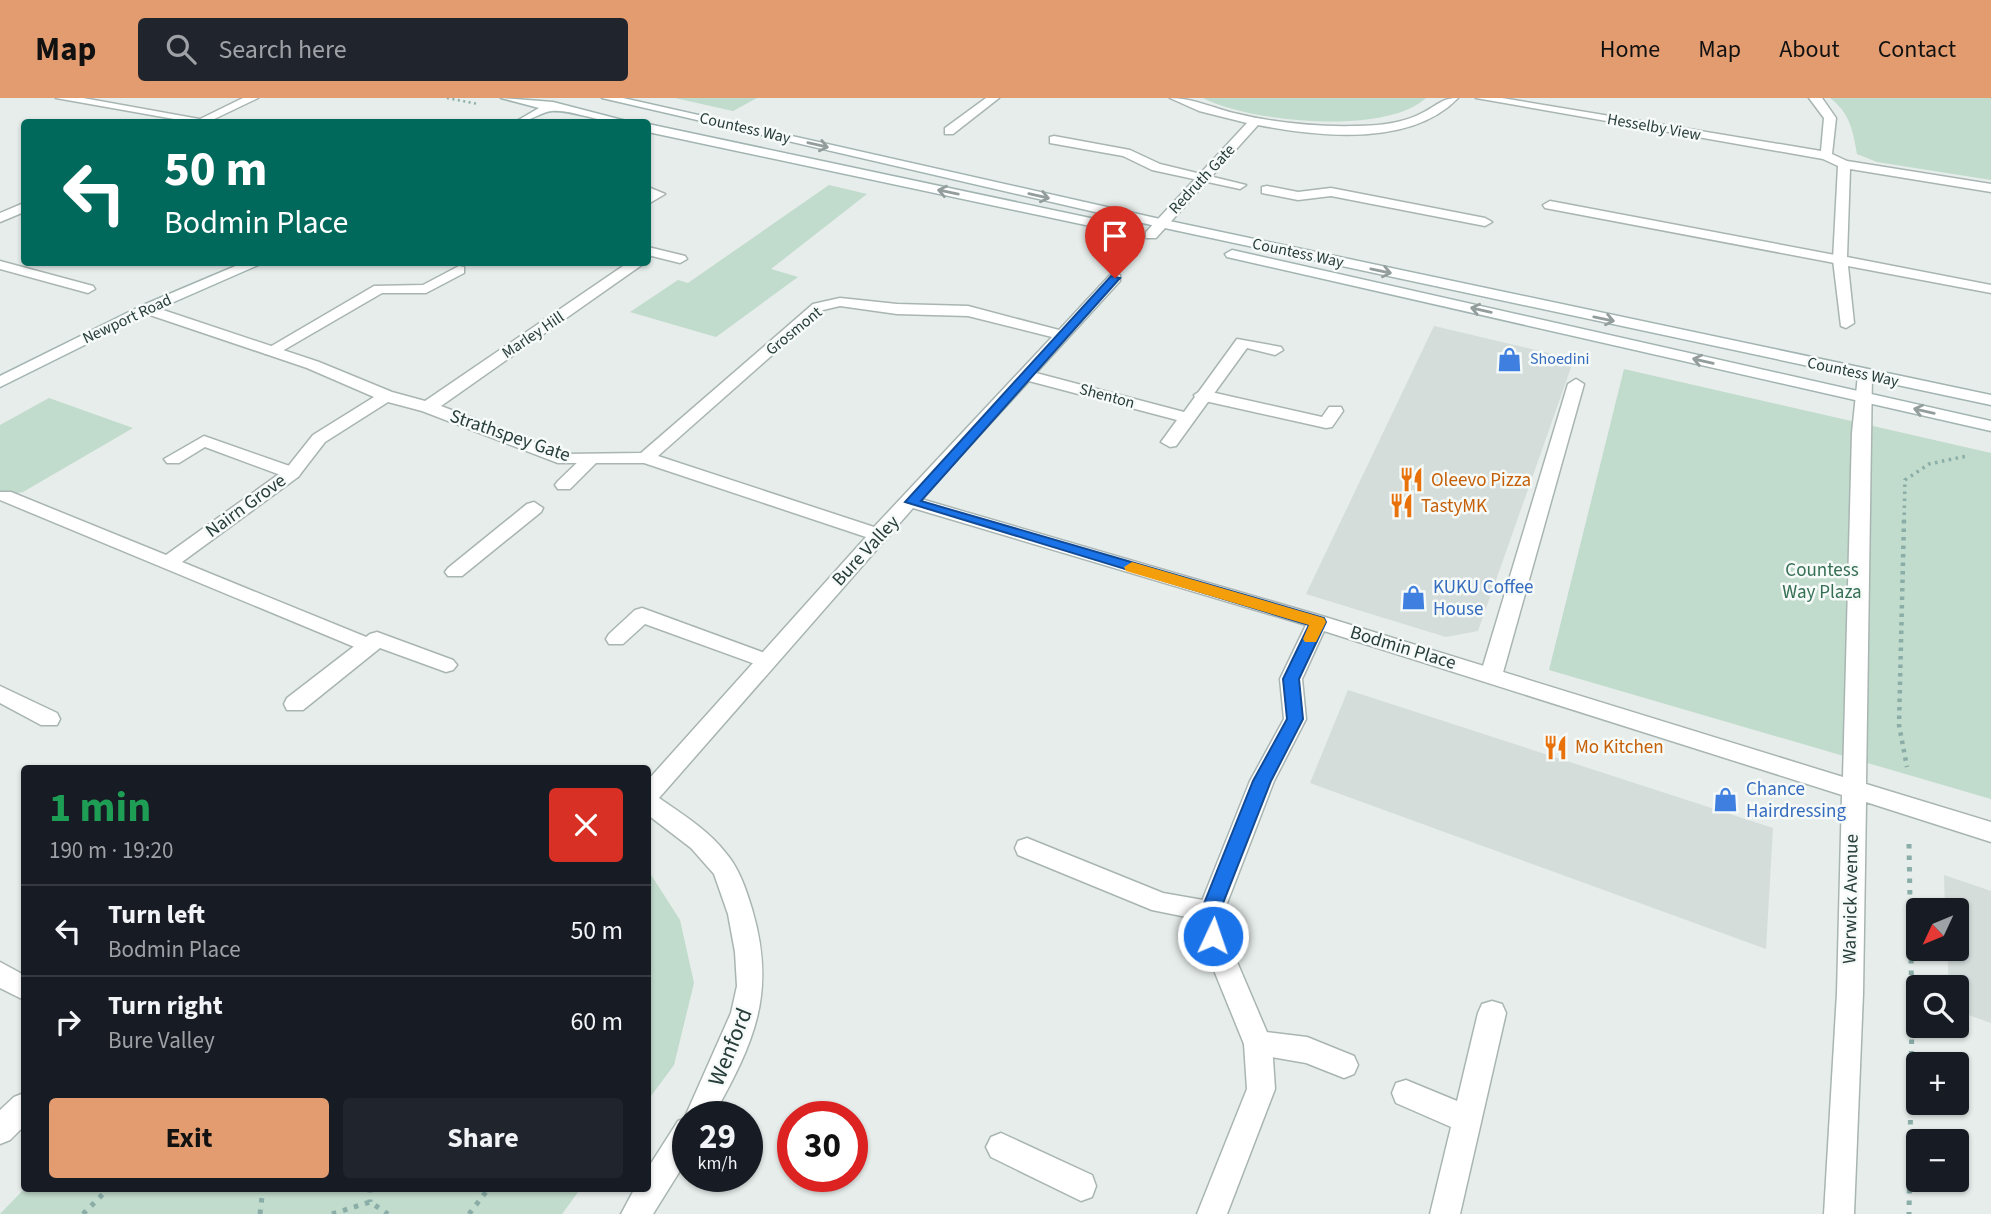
<!DOCTYPE html>
<html lang="en">
<head>
<meta charset="utf-8">
<style>
  body { margin:0; font-family:"Source Sans 3",sans-serif; background:#20242c; color:#f1f3f6; height:100vh; display:flex; flex-direction:column; font-size:26px; white-space:nowrap }
  * { box-sizing:border-box; margin:0 }
  p { font-size:23px; color:#9ea1a6 }
  .icon { flex:none; width:38px; height:38px; fill:none; stroke:currentColor; stroke-width:2; stroke-linecap:round; stroke-linejoin:round }
  .map { position:relative; flex:1; overflow:hidden }
  .panel { position:absolute; left:21px; top:667px; width:630px; height:427px; display:flex; flex-direction:column; background:#171b24; border-radius:7px; box-shadow:0 2px 5px #0004 }
  .panel>* { flex:none }
  .top-card { position:absolute; left:21px; top:21px; width:630px; height:147px; border-radius:7px; box-shadow:0 2px 5px #0004; background:#00695c; color:#fff; overflow:hidden }
  .needle { width:46px; rotate:226deg }
  .controls { position:absolute; left:1906px; top:800px; display:grid; gap:14px }
  .controls a { display:grid; place-items:center; width:63px; height:63px; border-radius:7px; background:#171b24; box-shadow:0 2px 5px #0004; font-size:35px }
  .speed { position:absolute; left:672px; top:1003px; display:flex; gap:14px; font-size:35px; font-weight:700; text-align:center }
  .speed>* { display:grid; place-content:center; width:91px; height:91px; border-radius:50%; background:#171b24; box-shadow:0 2px 5px #0004; line-height:1 }
  .speed small { font-size:18px; font-weight:400 }
  .speed .limit { border:10px solid #d22; background:#fff; color:#111 }
  .pin { position:absolute; display:grid; place-items:center; width:60px; height:60px; color:#fff; margin:-72px -30px; border-radius:50% 50% 50% 0; rotate:-45deg; box-shadow:0 0 7px #0007 }
  .pin .icon { rotate:45deg }
  .me { position:absolute; width:77px; margin:-38px; rotate:3deg; stroke-linejoin:round; filter:drop-shadow(0 0 5px #0008) }
  .turn { display:flex; align-items:center; gap:24px; height:147px; padding:0 28px; font-size:32px }
  .turn .icon { width:91px; height:91px; stroke-width:2.5 }
  .turn b { display:block; font-size:49px; line-height:60px }
  .round { display:grid; place-items:center; flex:none; width:74px; height:74px; border-radius:7px; background:#20242c }
  .headline { display:flex; align-items:center; justify-content:space-between; height:119px; padding:0 28px }
  h1 { font-size:42px; font-weight:700; line-height:52px; color:#1e9e55 }
  .primary-button { display:flex; gap:14px; margin-top:auto; padding:14px 28px }
  .primary-button a { flex:1; height:80px; border-radius:7px; background:#e29c6f; color:#111; font-size:28px; font-weight:700; line-height:80px; text-align:center }
  .primary-button a+a { background:#20242c; color:#f1f3f6 }
  ul { padding:0; list-style:none }
  li { display:flex; align-items:center; gap:21px; height:91px; padding:0 28px; border-top:2px solid #363941 }
  li div { flex:1 }
  li b { display:block; font-size:26px }
  li em { font-style:normal }
  header { display:flex; align-items:center; gap:42px; box-sizing:border-box; height:98px; padding:0 35px; background:#e29c6f; color:#111 }
  header strong { font-size:33px }
  nav { display:flex; gap:38px; margin-inline-start:auto; font-size:24px }
  .search { width:490px; height:63px; background:#20242c; display:flex; align-items:center; gap:18px; box-sizing:border-box; padding:0 24px; border-radius:7px; color:#9ea1a6; font-size:26px }
  .map>svg:first-child { display:block }
  .built { fill:#d4ddda }
  .green { fill:#c1dbcc }
  .lines { fill:none; stroke-linecap:round; stroke-linejoin:round }
  .lane-casing { stroke:#a9b5b2; stroke-width:3 }
  .street-casing { stroke:#a9b5b2; stroke-width:3 }
  .secondary-casing { stroke:#a2b4b1; stroke-width:3 }
  .path-far3 { stroke:#8aada7; stroke-width:2.5; stroke-dasharray:2 3.5; stroke-linecap:butt }
  .path-far2 { stroke:#8aada7; stroke-width:3.5; stroke-dasharray:2.5 4.5; stroke-linecap:butt }
  .path-far1 { stroke:#8aada7; stroke-width:4.5; stroke-dasharray:3.5 5; stroke-linecap:butt }
  .path { stroke:#8aada7; stroke-width:5; stroke-dasharray:4.5 7; stroke-linecap:butt }
  .lane { fill:#fff; fill-rule:evenodd }
  .street { fill:#fff; fill-rule:evenodd }
  .secondary { fill:#fff; fill-rule:evenodd }
  .oneway { stroke:#939e9c }
  .route { fill:#1a73e8; stroke:#114b97; stroke-width:2 }
  .slow { fill:#f59e0b }
  .labels { text-anchor:middle; dominant-baseline:central; stroke-width:5; stroke-linejoin:round; paint-order:stroke }
  .far-street-label { font-size:16px; fill:#273d3a; stroke:#f6faf8 }
  .far-shop-label { font-size:16px; fill:#366cbe; stroke:#f6faf8; text-anchor:start }
  .street-label { font-size:19px; fill:#273d3a; stroke:#f6faf8 }
  .food-label { font-size:19px; fill:#c56008; stroke:#f6faf8; text-anchor:start }
  .park-label { font-size:19px; fill:#356f54; stroke:#f6faf8 }
  .shop-label { font-size:19px; fill:#366cbe; stroke:#f6faf8; text-anchor:start }
  .near-street-label { font-size:23px; fill:#273d3a; stroke:#f6faf8 }
</style>
</head>
<body>
<header>
<strong>Map</strong>
<div class="search"><svg class="icon" aria-label="search" viewBox="0 0 24 24"><circle cx="10" cy="10" r="6"/><path d="M15 15l6 6"/></svg>Search here</div>
<nav><a>Home</a><a>Map</a><a>About</a><a>Contact</a></nav>
</header>
<div class="map">
<svg width="1991" height="1116" viewBox="0 0 1991 1116">
  <rect width="100%" height="100%" fill="#e6edeb"/>
  <path class="built" d="M1434,228L1574,261L1478,533L1446,539L1306,496Z
    M1348,592L1773,730L1766,851L1310,685Z
    M1944,777L1991,793V925L1957,913L1956,889H1949L1947,851L1956,850V812H1945Z"/>
  <path class="green" d="M675,0H757L733,13Z
    M1203,0H1426C1385,38 1249,24 1203,0Z
    M1830,0H1991V82L1877,64L1857,56C1853,33 1850,15 1830,0Z
    M829,87L867,96L771,171L798,179L716,239L630,214L678,182L688,185Z
    M1624,271L1991,355V701L1549,572Z
    M49,300L133,330L23,394L0,398V327Z
    M648,772L680,822L694,885L674,967L648,1002Z
    M25,1090H581L562,1116H0Z"/>
  <g class="lines">
    <defs>
      <path id="lane" d="M243,0H258L208,24L196,23Z
        M1054,38L1130,52L1160,66L1246,87L1240,91L1152,72L1123,58L1050,45V39Z
        M1267,88L1298,94L1331,90L1485,120L1492,124L1485,128L1331,98L1298,102L1262,95V89Z
        M648,89L665,96L648,106Z
        M1550,103L1840,158L1847,162L1840,166L1545,110L1543,107Z
        M459,168L464,169V175L426,195H382L277,256H265L263,253L374,188L423,187Z
        M1576,281L1584,286L1502,578L1499,583H1483L1480,578L1568,286Z
        M1202,292L1322,319L1329,309H1341L1343,313L1332,329L1326,330L1196,301L1194,297Z
        M204,338L298,371L301,375L298,379H286L205,349L179,365H167L164,361Z
        M589,358L598,363L570,391H558L555,387L558,383L583,359Z
        M534,404L543,410L541,414L462,478H448L445,474L448,470L527,406Z
        M642,510L773,558L777,563L773,568L766,570L645,526L623,546H609L606,541L609,536L635,512Z
        M377,534L453,562L457,567L453,572L446,574L380,550L303,612H287L284,606L287,600L370,536Z
        M0,588L57,615L60,621L57,627H41L0,605Z
        M1027,740L1163,795L1220,805L1224,813L1220,821L1211,824L1152,812L1018,757L1015,750L1018,743Z
        M1492,903L1502,906L1506,915L1460,1116H1430L1451,1029L1396,1005L1392,995L1396,985L1406,982L1457,1003L1478,915L1482,906Z
        M1258,933L1307,939L1354,958L1358,967L1354,976L1344,980L1306,965L1248,955L1244,946L1248,937Z
        M1001,1035L1092,1077L1096,1088L1092,1099L1081,1103L991,1059L986,1049L991,1039Z"/>
      <path id="street" d="M56,0H83L216,24H191Z
        M986,0H999L953,36H945V30Z
        M1170,0C1194,0 1215,11 1238,16C1276,25 1317,29 1356,28C1378,28 1405,25 1424,14C1438,7 1442,0 1458,0C1411,49 1319,39 1258,27L1156,140H1146V134L1247,25L1199,13Z
        M1476,0H1502L1821,53L1824,20L1809,0H1822L1836,20L1832,56L1847,63L1991,86V94L1850,71L1847,159L1991,187V195L1848,168L1854,225L1846,230L1841,228L1833,162L1838,68L1823,61Z
        M24,105V114L0,124V115Z
        M648,149L685,158L687,161L680,165L648,157Z
        M0,163L93,188L95,191L88,195L0,171Z
        M629,164H646L441,308L566,356L641,355L813,206L840,200L897,206L968,208L1059,232L1110,177H1120V183L1036,275L1184,314L1237,241L1281,249L1283,252L1275,257L1247,250L1176,348L1170,349L1161,344L1177,322L1029,283L921,401L1325,519L1843,679L1852,335L1858,277L1860,274H1872L1866,686L1991,724V744L1866,704L1863,895L1854,1116H1824L1837,895L1842,697L1324,533L1302,581L1306,621L1274,683L1224,813L1226,838L1272,946L1275,991L1227,1116H1197L1247,991L1244,946L1200,838L1198,813L1250,683L1284,621L1280,581L1306,527L913,410L659,700C682,716 708,732 725,754C739,770 746,791 752,811C777,895 754,945 713,1018H688V1060L653,1116H621L635,1090H648V1070L678,1023L684,1021L731,915L737,888L735,854L728,816L714,776L691,750L648,717V682L866,439L644,365H558L422,313L388,304L325,344L298,379L182,464L376,543L379,548L369,555L0,402V394H11L166,457L286,371L313,337L374,299L307,270L141,214V208H151L319,264L392,294L425,303ZM840,208L897,216L968,218L1052,239L874,429L658,358L823,212Z
        M0,864L24,877V902L0,890Z
        M24,995V1028L10,1042L0,1046V1012L14,999Z"/>
      <path id="secondary" d="M501,0L553,4L630,24C603,27 573,11 552,13C539,14 532,24 515,24L539,10Z
        M602,0H623L1160,121L1991,297V307L1160,129Z
        M648,26L1095,121L1102,125L1095,129L648,34Z
        M1232,152L1991,323V333L1227,159L1225,156Z
        M245,164H265L151,214L0,289V278L141,208Z"/>
    </defs>
    <use href="#lane" class="lane-casing"/>
    <use href="#street" class="street-casing"/>
    <use href="#secondary" class="secondary-casing"/>
    <path class="path-far3" d="M447,0L478,6"/>
    <path class="path-far2" d="M1904,424L1905,382L1929,366L1967,358"/>
    <path class="path-far1" d="M1904,422L1899,627L1907,669"/>
    <path class="path" d="M1909,746L1912,917L1909,1116
      M370,1090V1104
      M83,1116L109,1090
      M260,1116L263,1090
      M332,1116L370,1104L388,1116
      M469,1116L489,1090"/>
    <use href="#lane" class="lane"/>
    <use href="#street" class="street"/>
    <use href="#secondary" class="secondary"/>
  </g>
  <defs><path id="oneway-shaft" d="M-6 0H5M1.5-3L5.5 0L1.5 3" fill="none" stroke-width="1.6" stroke-linecap="round" stroke-linejoin="round" transform="scale(1.75)"/></defs>
  <g class="oneway">
    <use href="#oneway-shaft" transform="translate(818 47) rotate(13)"/>
    <use href="#oneway-shaft" transform="translate(948 94) rotate(-168)"/>
    <use href="#oneway-shaft" transform="translate(1039 98) rotate(13)"/>
    <use href="#oneway-shaft" transform="translate(1381 173) rotate(12)"/>
    <use href="#oneway-shaft" transform="translate(1481 212) rotate(-167)"/>
    <use href="#oneway-shaft" transform="translate(1604 221) rotate(12)"/>
    <use href="#oneway-shaft" transform="translate(1703 263) rotate(-167)"/>
    <use href="#oneway-shaft" transform="translate(1924 313) rotate(-167)"/>
  </g>
  <path class="route" d="M1111,178L1120,180L921,403L1324,520L1326,524L1299,581L1303,621L1271,683L1220,813L1222,838L1219,844H1206L1201,813L1253,683L1287,621L1283,581L1309,527L905,404Z"/>
  <path class="slow" d="M1132,464L1324,520L1326,524L1316,544H1305L1303,541L1309,527L1126,473L1124,469Z"/>
  <defs>
    <symbol id="shop-bare" viewBox="-9 -9 18 18"><path d="M-5-2.5h2.3a2.7 3.5 0 0 1 5.4 0H5L5.5 6h-11ZM-1.5-2.5h3a1.5 2.3 0 0 0-3 0Z" fill="#3f7fe0" stroke="#f6faf8" stroke-width="2.5" paint-order="stroke"/></symbol>
    <symbol id="restaurant-bare" viewBox="-9 -9 18 18"><path d="M-5-6h1v4h1v-4h1v4h1v-4h1v5L-1.5 .5V6h-2V.5L-5-1ZM5-6V6H3V1.5H1.5Q1.5-4 5-6Z" fill="#e8710a" stroke="#f6faf8" stroke-width="2.5" paint-order="stroke"/></symbol>
  </defs>
  <g fill-rule="evenodd">
    <use href="#shop-bare" x="1492" y="244" width="35" height="35"/>
    <use href="#restaurant-bare" x="1394" y="364" width="35" height="35"/>
    <use href="#restaurant-bare" x="1384" y="390" width="35" height="35"/>
    <use href="#shop-bare" x="1396" y="482" width="35" height="35"/>
    <use href="#restaurant-bare" x="1538" y="632" width="35" height="35"/>
    <use href="#shop-bare" x="1708" y="684" width="35" height="35"/>
  </g>
  <g class="labels">
    <g class="far-street-label">
      <text transform="translate(1654 29) rotate(10)">Hesselby View</text>
      <text transform="translate(745 30) rotate(13)">Countess Way</text>
      <text transform="translate(1202 81) rotate(-47)">Redruth Gate</text>
      <text transform="translate(1298 155) rotate(12)">Countess Way</text>
      <text transform="translate(127 221) rotate(-25)">Newport Road</text>
      <text transform="translate(794 233) rotate(-39)">Grosmont</text>
      <text transform="translate(533 237) rotate(-34)">Marley Hill</text>
      <text transform="translate(1853 274) rotate(12)">Countess Way</text>
      <text transform="translate(1107 298) rotate(15)">Shenton</text>
    </g>
    <g class="far-shop-label">
      <text x="1530" y="261">Shoedini</text>
    </g>
    <g class="street-label">
      <text transform="translate(510 338) rotate(19)">Strathspey Gate</text>
      <text transform="translate(246 408) rotate(-36)">Nairn Grove</text>
      <text transform="translate(866 453) rotate(-47)">Bure Valley</text>
      <text transform="translate(1403 550) rotate(17)">Bodmin Place</text>
      <text transform="translate(1851 801) rotate(-89)">Warwick Avenue</text>
    </g>
    <g class="food-label">
      <text x="1431" y="382">Oleevo Pizza</text>
      <text x="1421" y="408">TastyMK</text>
      <text x="1575" y="649">Mo Kitchen</text>
    </g>
    <g class="park-label">
      <text x="1822" y="472">Countess<tspan x="1822" dy="22">Way Plaza</tspan></text>
    </g>
    <g class="shop-label">
      <text x="1433" y="489">KUKU Coffee<tspan x="1433" dy="22">House</tspan></text>
      <text x="1746" y="691">Chance<tspan x="1746" dy="22">Hairdressing</tspan></text>
    </g>
    <g class="near-street-label">
      <text transform="translate(730 949) rotate(-68)">Wenford</text>
    </g>
  </g>
</svg>
<div class="controls">
<a><svg class="needle" viewBox="-14 -14 28 28"><path d="M0-13l5 13h-10z" fill="#e53935"/><path d="M0 13l5-13h-10z" fill="#9ea1a6"/></svg></a>
<a><svg class="icon" aria-label="search" viewBox="0 0 24 24"><circle cx="10" cy="10" r="6"/><path d="M15 15l6 6"/></svg></a>
<a>+</a>
<a>−</a>
</div>
<div class="speed"><div>29<small>km/h</small></div><div class="limit">30</div></div>
<div class="pin" style="left:1115px;top:180px;background:#d93025"><svg class="icon" aria-label="arrive" viewBox="0 0 24 24"><path d="M6 21V4h12l-3 4 3 4H6"/></svg></div>
<svg class="me" style="left:1213px;top:838px" viewBox="-20 -20 40 40"><circle r="17" fill="#1a73e8" stroke="#fff" stroke-width="3"/><path d="M0-11L8 9 0 5-8 9z" fill="#fff"/></svg>
<div class="top-card">
<div class="turn"><svg class="icon" aria-label="left" viewBox="0 0 24 24"><path d="M17 20v-9H6M10 6l-5 5 5 5"/></svg><div><b>50 m</b>Bodmin Place</div></div>
</div>
<section class="panel">
<div class="headline"><div><h1>1 min</h1><p>190 m · 19:20</p></div><a class="round" style="background:#d93025;color:#fff"><svg class="icon" aria-label="close" viewBox="0 0 24 24"><path d="M6 6l12 12M18 6L6 18"/></svg></a></div>
<ul>
<li><svg class="icon" aria-label="left" viewBox="0 0 24 24"><path d="M17 20v-9H6M10 6l-5 5 5 5"/></svg><div><b>Turn left</b><p>Bodmin Place</p></div><em>50 m</em></li>
<li><svg class="icon" aria-label="right" viewBox="0 0 24 24"><path d="M7 20v-9h11M14 6l5 5-5 5"/></svg><div><b>Turn right</b><p>Bure Valley</p></div><em>60 m</em></li>
</ul>
<div class="primary-button"><a>Exit</a><a>Share</a></div>
</section>
</div>
</body>
</html>
